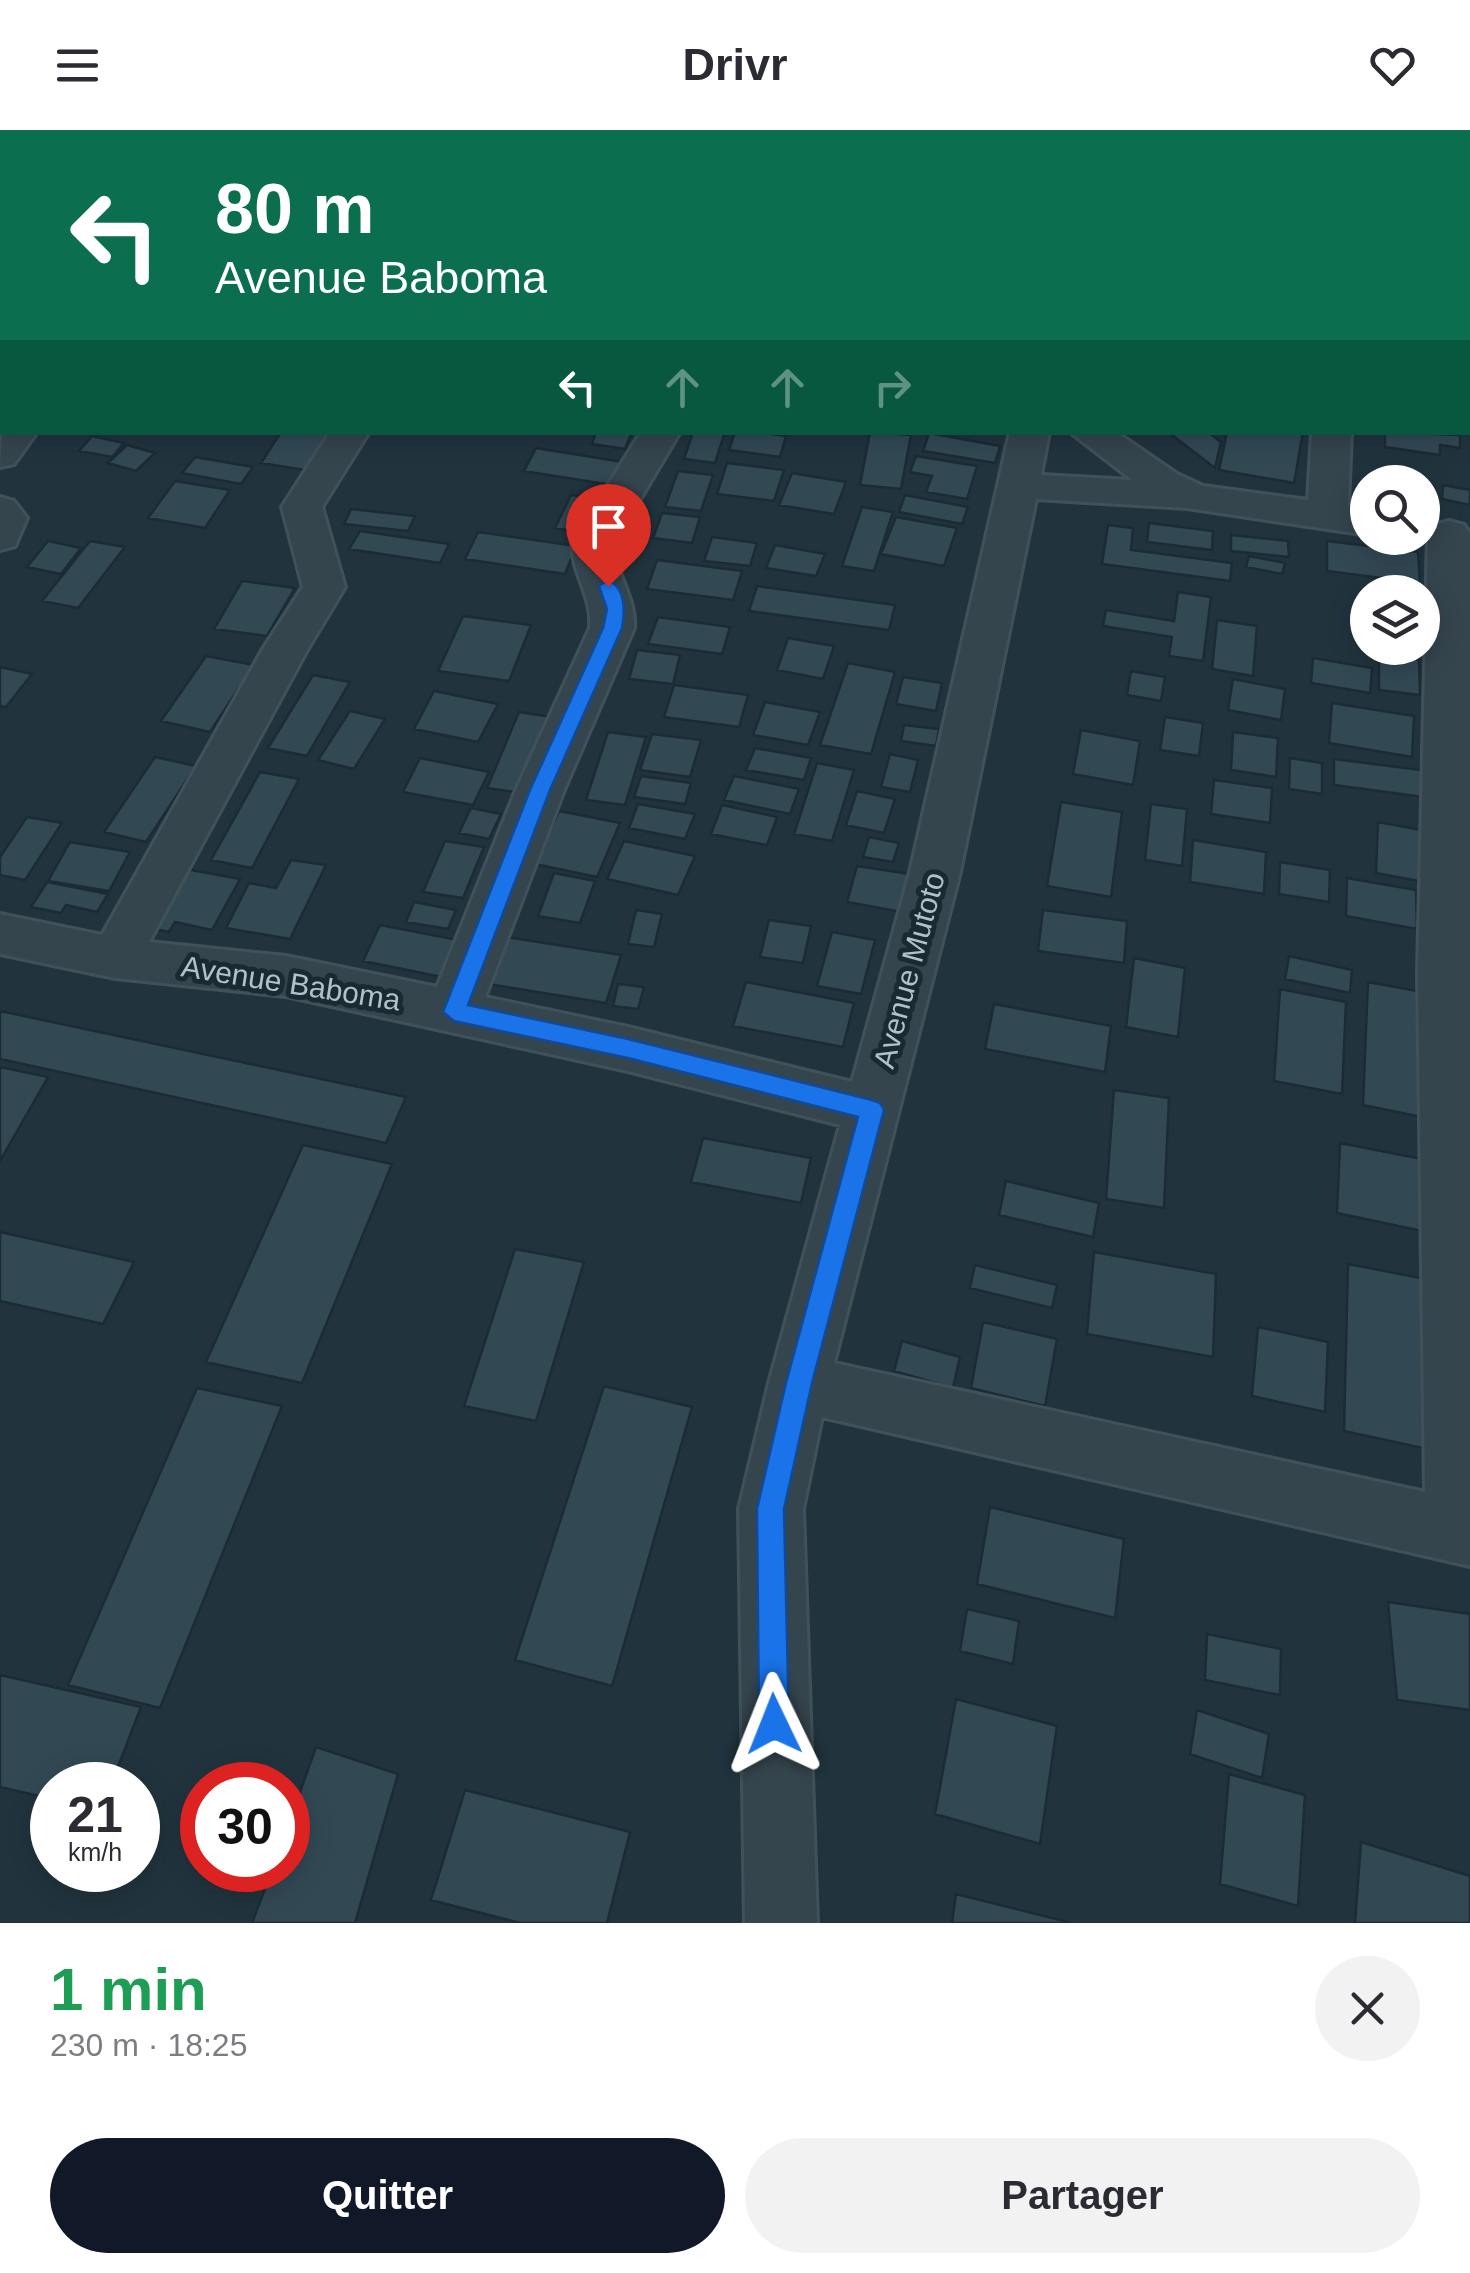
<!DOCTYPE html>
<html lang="fr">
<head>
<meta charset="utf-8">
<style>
  body { margin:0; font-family:Arial,sans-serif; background:#f2f2f3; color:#2b2b33; height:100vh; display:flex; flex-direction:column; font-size:38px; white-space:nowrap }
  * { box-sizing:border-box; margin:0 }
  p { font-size:32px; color:#7c7c81 }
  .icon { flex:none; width:55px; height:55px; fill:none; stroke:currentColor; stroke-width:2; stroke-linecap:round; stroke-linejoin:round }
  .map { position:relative; height:1793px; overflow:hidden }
  .side { display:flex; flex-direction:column; background:#fff; flex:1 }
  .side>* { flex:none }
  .guide { position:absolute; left:0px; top:0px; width:1470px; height:305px; box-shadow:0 5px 25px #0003; background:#0b6e4f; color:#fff; overflow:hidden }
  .fabs { position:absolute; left:1350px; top:335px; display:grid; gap:20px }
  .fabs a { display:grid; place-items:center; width:90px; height:90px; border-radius:50%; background:#fff; box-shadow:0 5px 25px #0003; font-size:50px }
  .speed { position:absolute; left:30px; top:1632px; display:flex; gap:20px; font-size:50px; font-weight:700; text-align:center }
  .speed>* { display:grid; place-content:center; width:130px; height:130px; border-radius:50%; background:#fff; box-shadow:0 5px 25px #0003; line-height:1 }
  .speed small { font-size:25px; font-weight:400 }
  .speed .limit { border:15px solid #d22; background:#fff; color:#111 }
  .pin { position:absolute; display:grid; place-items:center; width:85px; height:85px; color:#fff; margin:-102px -42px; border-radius:50% 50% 50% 0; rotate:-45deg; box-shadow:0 0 10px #0007 }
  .pin .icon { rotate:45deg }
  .me { position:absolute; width:110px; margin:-55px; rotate:358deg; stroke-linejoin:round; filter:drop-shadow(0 0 8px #0008) }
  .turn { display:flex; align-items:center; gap:35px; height:210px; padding:0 50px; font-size:45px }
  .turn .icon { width:130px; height:130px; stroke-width:2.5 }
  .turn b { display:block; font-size:70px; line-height:85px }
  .lanes { display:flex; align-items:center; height:95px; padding:0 50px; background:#0003; justify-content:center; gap:50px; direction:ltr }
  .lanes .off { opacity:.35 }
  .round { display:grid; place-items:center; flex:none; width:105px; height:105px; border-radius:52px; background:#f2f2f3 }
  .head { display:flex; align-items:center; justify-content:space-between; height:170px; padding:0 50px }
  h1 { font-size:60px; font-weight:700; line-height:75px; color:#1e9e55 }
  .cta { display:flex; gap:20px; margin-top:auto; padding:20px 50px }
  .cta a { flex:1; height:115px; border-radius:60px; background:#111827; color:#fff; font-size:40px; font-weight:700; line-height:115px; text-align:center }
  .cta a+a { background:#f2f2f3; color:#2b2b33 }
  header { display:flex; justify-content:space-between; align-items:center; height:130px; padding:0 50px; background:#fff; font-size:45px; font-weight:700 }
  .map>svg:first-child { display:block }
  .building { fill:#324954; stroke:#1c2c35; stroke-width:2.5 }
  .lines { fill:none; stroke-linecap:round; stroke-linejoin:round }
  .service-casing { stroke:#41515a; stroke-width:32 }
  .minor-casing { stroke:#41515a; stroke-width:6 }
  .service { stroke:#35454e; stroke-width:28 }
  .minor { fill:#35454e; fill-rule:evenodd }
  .route { fill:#1a73e8; stroke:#114b97; stroke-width:2.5 }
  .labels { text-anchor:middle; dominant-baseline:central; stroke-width:10; stroke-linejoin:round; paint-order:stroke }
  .street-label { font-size:30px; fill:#b1c0c9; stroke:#1a2a33 }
</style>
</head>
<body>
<header><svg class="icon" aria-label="menu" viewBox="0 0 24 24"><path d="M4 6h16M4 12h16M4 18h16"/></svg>Drivr<svg class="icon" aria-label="heart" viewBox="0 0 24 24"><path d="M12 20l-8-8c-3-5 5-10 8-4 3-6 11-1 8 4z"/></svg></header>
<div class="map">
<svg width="1470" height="1793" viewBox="0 0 1470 1793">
  <rect width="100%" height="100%" fill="#21343e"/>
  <path class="building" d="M281,302H328L305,340L261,333Z
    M596,302H632L625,319L592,314Z
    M693,302H725L715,333L684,329Z
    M735,302H759L786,306L780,327L729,320Z
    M870,302L911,305L901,359L860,355Z
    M1168,302H1208L1221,312L1215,338Z
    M1227,302H1303L1294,353L1219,340Z
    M1385,302L1460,305V318L1440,315V325L1385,317Z
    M929,303L1000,316L995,333L923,321Z
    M92,306L124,313L112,327L79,321Z
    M127,315L155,323L136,341L108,333Z
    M536,318L629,333L618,356L524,341Z
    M916,326L977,336L967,369L926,362L932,346L910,342Z
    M195,327L253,337L241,354L182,343Z
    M727,333L784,340L774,371L717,364Z
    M678,341L713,345L701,381L665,377Z
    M792,343L846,352L834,384L779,375Z
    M175,351L230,360L205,398L148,388Z
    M1443,355L1470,360V375L1442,369Z
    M571,365L606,370L590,404L555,398Z
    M905,365L968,377L962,394L899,382Z
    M862,377L893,382L874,441L842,436Z
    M351,379L415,386L408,401L344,394Z
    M662,383L700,387L692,413L653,408Z
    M896,387L957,398L944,436L881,424Z
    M1149,393L1213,401L1212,420L1147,412Z
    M1108,395L1133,398L1131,420L1232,433L1230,451L1102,434Z
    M360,401L449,414L440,433L349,419Z
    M478,402L576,416L565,444L465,429Z
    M1231,405L1288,411L1289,427L1231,421Z
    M712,407L757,413L750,436L704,431Z
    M48,411L81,418L61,444L27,437Z
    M90,411L125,417L78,478L42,471Z
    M1327,411L1418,422L1420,453L1327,441Z
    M775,415L825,424L816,446L766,438Z
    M1249,426L1285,433L1282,444L1246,437Z
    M657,430L742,441L733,470L647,459Z
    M242,451L295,458L267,506L214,499Z
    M757,456L895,475L889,500L749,481Z
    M1178,462L1211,467L1203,531L1169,526L1172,507L1103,496L1106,480L1174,491Z
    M463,486L531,495L509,551L438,541Z
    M658,487L730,497L722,524L648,514Z
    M1217,490L1257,496L1253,546L1212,539Z
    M788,508L834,516L823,549L777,540Z
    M637,520L680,525L673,554L629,549Z
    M1379,524L1419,530L1420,565L1379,560Z
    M206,526L254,535L210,602L161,591Z
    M1313,528L1372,538L1370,563L1311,553Z
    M848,533L895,542L871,624L820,615Z
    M0,537L32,544L6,577L0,576Z
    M1131,541L1165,547L1161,571L1127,565Z
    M313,545L350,552L307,626L268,618Z
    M903,547L942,553L936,581L896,574Z
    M1233,549L1285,559L1281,590L1228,580Z
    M674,555L748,565L739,597L664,587Z
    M434,561L498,574L478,612L414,599Z
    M765,572L820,582L808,615L753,605Z
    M1332,573L1414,586L1412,627L1329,613Z
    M350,581L385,589L354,639L318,630Z
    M519,582L552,587L522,663L487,658Z
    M1165,587L1203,593L1199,626L1160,620Z
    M904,595L939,599L936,616L901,611Z
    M1081,600L1140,611L1133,655L1073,644Z
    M608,602L646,607L625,675L586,670Z
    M1233,602L1278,608L1276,647L1231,640Z
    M652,604L701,610L690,647L640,640Z
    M755,618L811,628L804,650L746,640Z
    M890,624L918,630L910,662L881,657Z
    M155,627L196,636L146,712L104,702Z
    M420,628L489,642L473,675L403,662Z
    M1290,628L1322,633V664L1289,659Z
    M1334,629L1429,641L1431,668L1334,655Z
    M817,633L854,640L832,711L794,704Z
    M260,642L299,649L252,738L211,730Z
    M641,646L691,653L685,674L634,667Z
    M734,646L799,659L790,684L724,670Z
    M1214,650L1272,658L1270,693L1211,684Z
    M857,661L895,669L884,703L846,695Z
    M1061,672L1122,682L1111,767L1047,756Z
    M638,674L695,684L685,709L629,698Z
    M1151,674L1187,679L1182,736L1145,730Z
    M722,675L777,687L767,715L711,704Z
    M471,678L501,684L489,709L459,703Z
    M559,681L620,693L597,747L535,734Z
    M27,687L62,693L25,750L0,745V727Z
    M1378,692L1421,700L1419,751L1376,743Z
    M869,707L899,713L893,732L863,727Z
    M1193,710L1266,722L1264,764L1190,752Z
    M445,711L484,717L463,768L423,762Z
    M624,711L695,726L678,765L607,749Z
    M70,712L130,722L109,761L48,751Z
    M291,730L326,735L290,809L226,798L249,753L276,758Z
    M1280,732L1330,740L1329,772L1279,764Z
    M857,736L910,744L902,782L847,772Z
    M180,738L240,749L212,800L175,792L169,802L145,797Z
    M554,743L595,751L580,793L538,786Z
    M1347,748L1416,760L1417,799L1346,786Z
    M47,752L108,764L97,782L66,775L61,783L31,777Z
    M414,772L456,780L448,799L406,792Z
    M636,780L662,784L654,817L628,814Z
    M1043,780L1127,791L1124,833L1038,821Z
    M769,790L811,796L803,833L760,827Z
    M380,795L463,811L447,848L363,831Z
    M832,802L875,810L861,864L817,856Z
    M500,806L621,825L606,873L482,853Z
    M1289,826L1352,840L1350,863L1285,849Z
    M1134,828L1185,838L1178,907L1126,897Z
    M746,852L854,873L843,917L733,896Z
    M1368,852L1428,863L1427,988L1363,975Z
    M618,854L644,857L638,879L613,876Z
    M1280,859L1346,872L1342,964L1274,951Z
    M994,874L1111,896L1105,942L985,919Z
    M0,881L406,967L386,1013L0,929Z
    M0,937L48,947L0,1031Z
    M1114,960L1169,968L1164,1078L1106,1069Z
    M703,1008L811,1028L801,1073L691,1052Z
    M1340,1013L1427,1030V1102L1337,1083Z
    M303,1015L392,1034L302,1253L206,1232Z
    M1006,1051L1099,1073L1093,1107L999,1085Z
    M0,1102L134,1132L103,1194L0,1171Z
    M515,1119L584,1132L536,1291L464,1276Z
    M1094,1122L1216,1144L1213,1227L1087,1204Z
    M1348,1134L1431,1150L1432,1320L1344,1301Z
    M975,1135L1057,1155L1052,1178L970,1158Z
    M983,1192L1057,1209L1045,1276L971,1258Z
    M1258,1197L1328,1212L1325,1282L1252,1266Z
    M902,1211L960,1227L953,1258L894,1241Z
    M604,1256L692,1277L612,1556L515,1530Z
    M197,1258L282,1276L160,1578L68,1555Z
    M990,1377L1124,1409L1115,1488L977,1454Z
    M1388,1472L1470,1484V1580L1397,1570Z
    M967,1479L1019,1491L1013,1534L960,1521Z
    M1207,1504L1281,1519L1280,1565L1205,1550Z
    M0,1545L141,1577L111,1655H52V1669L0,1657Z
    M956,1569L1057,1596L1040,1714L935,1684Z
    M1197,1580L1269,1604L1262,1648L1190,1624Z
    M316,1617L398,1644L355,1793H252L272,1740H288V1696Z
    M1229,1644L1305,1665L1298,1776L1220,1754Z
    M465,1660L630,1702L607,1793H520L431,1770Z
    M1361,1712L1470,1746V1793H1355Z
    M956,1764L1072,1793H952Z"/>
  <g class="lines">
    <defs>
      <path id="service" d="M903,2L904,0
        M1138,2L1139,0"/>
      <path id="minor" d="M1334,0H1366V2H1334Z
        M0,105H2V126H0Z
        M2,296V302H37L14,334L0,337Z
        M330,302H369L322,377L345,457L307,520L149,812L286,826L437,857L516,660L590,498C593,467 572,444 572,413L641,302H680L614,413C614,444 636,466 634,498L564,660L485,867L628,897L852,952L910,742L1010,302H1049L1041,345L1132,350L1070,302H1116L1177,344L1203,356L1308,370L1312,302H1351L1348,376L1368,379V405L1187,378L1036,369L960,742L834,1233L1425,1362L1418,844L1428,404L1434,395L1449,391L1464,395L1470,404V1436L822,1287L803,1379L817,1793H745L739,1379L769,1253L840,995L628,941L286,866L115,848L0,824V784L102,805L263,519L303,457L282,377Z
        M0,367L14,371L27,388L15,416L0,420Z"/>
    </defs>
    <use href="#service" class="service-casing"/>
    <use href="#minor" class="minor-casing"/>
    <use href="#service" class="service"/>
    <use href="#minor" class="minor"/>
  </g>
  <path class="route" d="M608,450C626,457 625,482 622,498L550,660L468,875L628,909L872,970L880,973L884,980L812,1253L784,1379L789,1594L784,1605L774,1609L764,1605L759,1594L757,1379L786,1253L858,987L628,928L454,891L443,882L530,660L603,498L607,479L599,456Z"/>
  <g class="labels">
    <g class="street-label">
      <text transform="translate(909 840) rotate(-75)">Avenue Mutoto</text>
      <text transform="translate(291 853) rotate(9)">Avenue Baboma</text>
    </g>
  </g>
</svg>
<div class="fabs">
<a><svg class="icon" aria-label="search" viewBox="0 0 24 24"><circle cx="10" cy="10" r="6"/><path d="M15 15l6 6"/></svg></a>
<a><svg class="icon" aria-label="layers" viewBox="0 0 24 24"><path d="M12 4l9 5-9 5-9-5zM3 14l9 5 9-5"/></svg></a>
</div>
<div class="speed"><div>21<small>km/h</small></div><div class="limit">30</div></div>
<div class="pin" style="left:608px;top:456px;background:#d93025"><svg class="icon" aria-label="arrive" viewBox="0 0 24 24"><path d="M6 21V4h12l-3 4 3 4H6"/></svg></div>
<svg class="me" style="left:774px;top:1594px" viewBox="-20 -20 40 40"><path d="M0-17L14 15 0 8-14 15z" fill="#1a73e8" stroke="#fff" stroke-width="4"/></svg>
<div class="guide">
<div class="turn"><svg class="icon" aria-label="left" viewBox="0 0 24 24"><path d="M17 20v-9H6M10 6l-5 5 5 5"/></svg><div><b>80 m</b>Avenue Baboma</div></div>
<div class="lanes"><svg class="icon" aria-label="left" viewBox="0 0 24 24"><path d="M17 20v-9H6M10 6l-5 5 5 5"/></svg><svg class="icon off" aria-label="ahead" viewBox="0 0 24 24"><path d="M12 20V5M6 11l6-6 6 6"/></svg><svg class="icon off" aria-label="ahead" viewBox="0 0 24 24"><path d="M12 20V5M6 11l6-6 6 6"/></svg><svg class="icon off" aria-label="right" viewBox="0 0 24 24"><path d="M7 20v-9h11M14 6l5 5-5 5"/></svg></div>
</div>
</div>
<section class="side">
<div class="head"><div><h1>1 min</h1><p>230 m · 18:25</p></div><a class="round"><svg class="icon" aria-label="close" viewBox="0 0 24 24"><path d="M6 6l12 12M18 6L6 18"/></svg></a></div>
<div class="cta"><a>Quitter</a><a>Partager</a></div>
</section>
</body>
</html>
